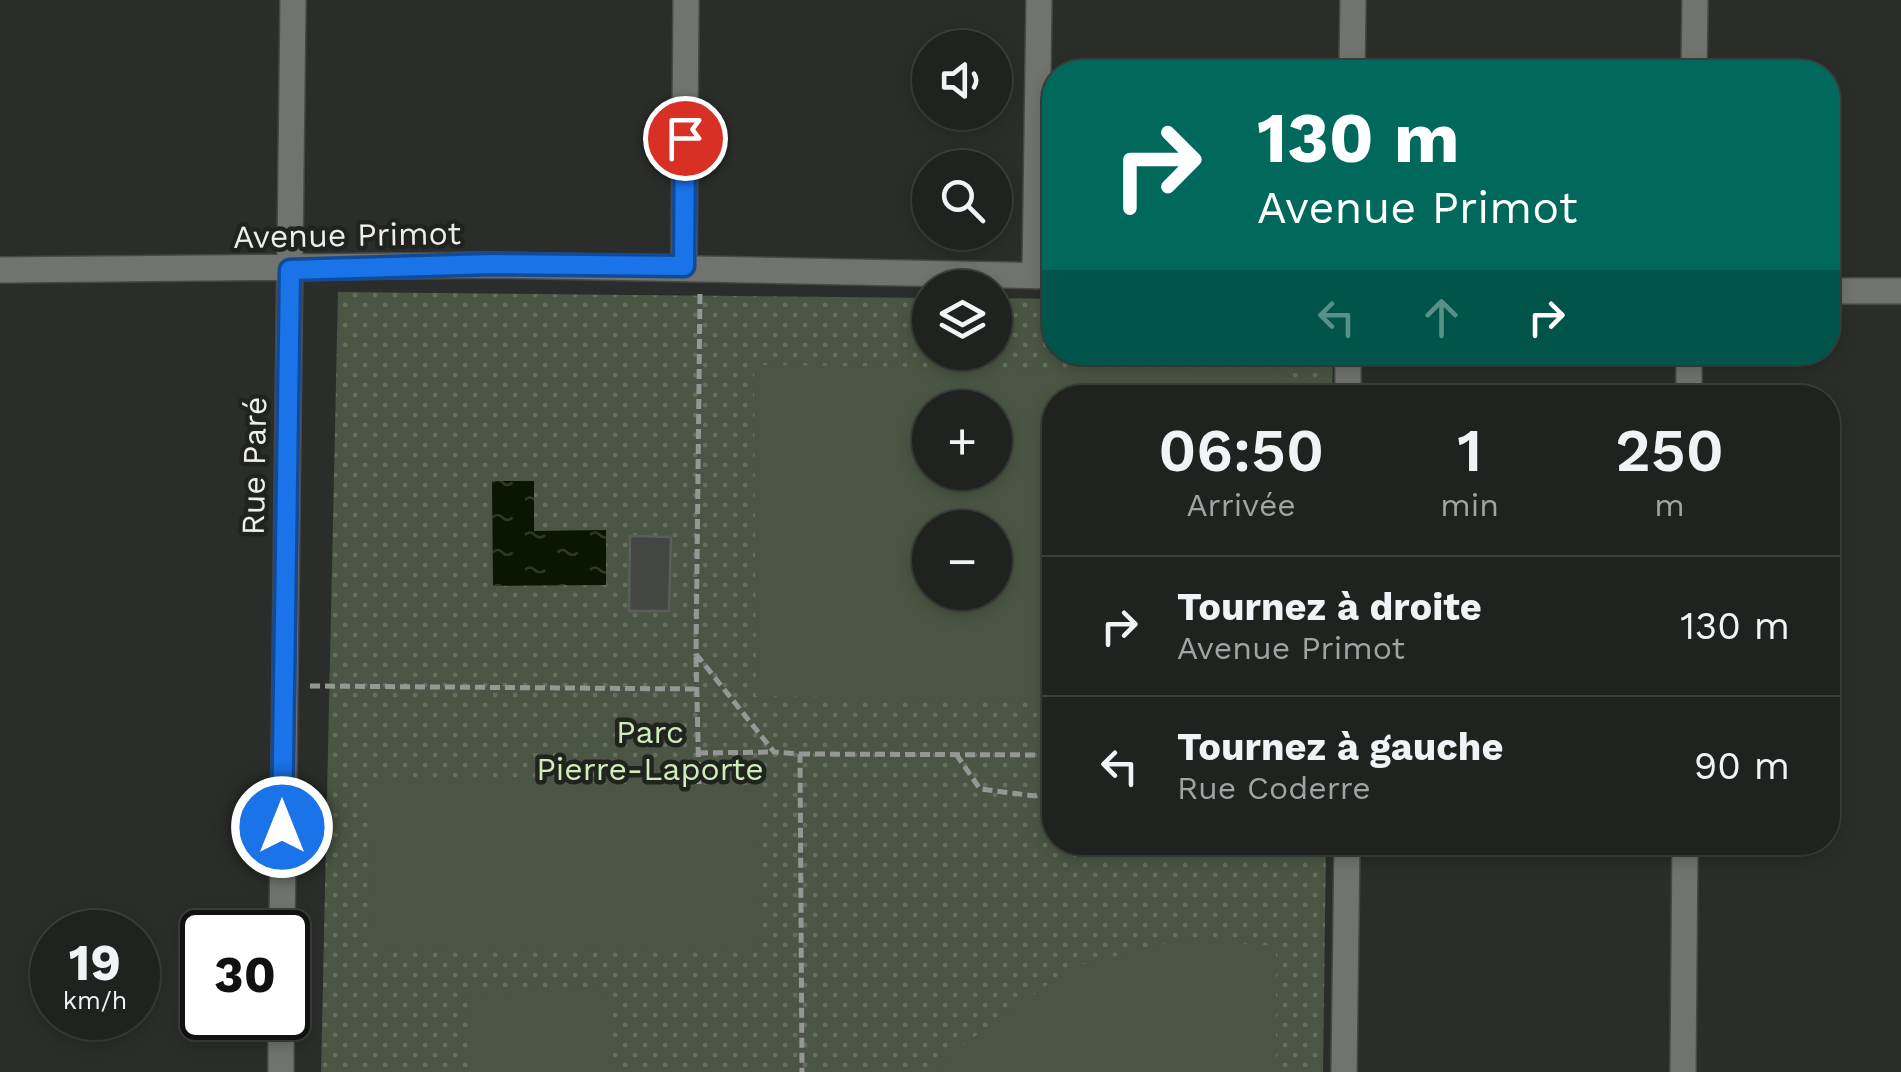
<!DOCTYPE html>
<html lang="fr">
<head>
<meta charset="utf-8">
<style>
  body { margin:0; font-family:"Work Sans",sans-serif; background:#2d2f2c; color:#f1f3f6; height:100vh; display:flex; flex-direction:column; font-size:38px; white-space:nowrap }
  * { box-sizing:border-box; margin:0 }
  p { font-size:32px; color:#a2a4a4 }
  .icon { flex:none; width:55px; height:55px; fill:none; stroke:currentColor; stroke-width:2; stroke-linecap:round; stroke-linejoin:round }
  .map { position:relative; flex:1; overflow:hidden }
  .details { position:absolute; left:1042px; top:385px; width:798px; height:470px; display:flex; flex-direction:column; background:#20221f; border-radius:40px; box-shadow:0 5px 15px #0003,0 0 0 2px #3d3f3d }
  .details>* { flex:none }
  .guide { position:absolute; left:1042px; top:60px; width:798px; height:305px; border-radius:40px; box-shadow:0 5px 15px #0003,0 0 0 2px #3d3f3d; background:#00695c; color:#fff; overflow:hidden }
  .tools { position:absolute; left:912px; top:30px; display:grid; gap:20px }
  .tools a { display:grid; place-items:center; width:100px; height:100px; border-radius:50%; background:#20221f; box-shadow:0 5px 15px #0003,0 0 0 2px #3d3f3d; font-size:50px }
  .speed { position:absolute; left:30px; top:910px; display:flex; gap:20px; font-size:50px; font-weight:700; text-align:center }
  .speed>* { display:grid; place-content:center; width:130px; height:130px; border-radius:50%; background:#20221f; box-shadow:0 5px 15px #0003,0 0 0 2px #3d3f3d; line-height:1 }
  .speed small { font-size:25px; font-weight:400 }
  .speed .limit { border:5px solid #111; border-radius:15px; background:#fff; color:#111 }
  .pin { position:absolute; display:grid; place-items:center; width:85px; height:85px; color:#fff; margin:-42px; border:5px solid #fff; border-radius:50%; box-shadow:0 2px 10px #0007 }
  .me { position:absolute; width:110px; margin:-55px; rotate:0deg; stroke-linejoin:round; filter:drop-shadow(0 0 8px #0008) }
  .turn { display:flex; align-items:center; gap:35px; height:210px; padding:0 50px; font-size:45px }
  .turn .icon { width:130px; height:130px; stroke-width:2.5 }
  .turn b { display:block; font-size:70px; line-height:85px }
  .lanes { display:flex; align-items:center; height:95px; padding:0 50px; background:#0003; justify-content:center; gap:50px; direction:ltr }
  .lanes .off { opacity:.35 }
  .eta { display:flex; justify-content:space-evenly; align-items:center; height:170px; text-align:center }
  .eta b { font-size:60px; font-weight:600; line-height:70px }
  ul { padding:0; list-style:none }
  li { display:flex; align-items:center; gap:30px; height:140px; padding:0 50px; border-top:2px solid #3d3f3d }
  li div { flex:1 }
  li b { display:block; font-size:38px }
  li em { font-style:normal }
  .map>svg:first-child { display:block }
  .grass { fill:url(#grass-dots); fill-rule:evenodd }
  .garden { fill:#4a5643; fill-rule:evenodd }
  .water { fill:url(#water-ripples) }
  .building { fill:#434641; stroke:#5b5e59; stroke-width:2.5 }
  .lines { fill:none; stroke-linecap:round; stroke-linejoin:round }
  .minor-casing { stroke:#484947; stroke-width:28 }
  .path { stroke:#959794; stroke-width:5; stroke-dasharray:10 5; stroke-linecap:butt }
  .minor { stroke:#70736e; stroke-width:25 }
  .route-casing { stroke:#114b97; stroke-width:25 }
  .route { stroke:#1a73e8; stroke-width:18 }
  .labels { text-anchor:middle; dominant-baseline:central; stroke-width:9; stroke-linejoin:round; paint-order:stroke }
  .street-label { font-size:32px; fill:#eeefed; stroke:#21231f }
  .park-label { font-size:32px; fill:#cdedba; stroke:#21231f }
</style>
</head>
<body>
<div class="map">
<svg width="1901" height="1072" viewBox="0 0 1901 1072">
  <defs>
    <pattern id="grass-dots" width="8" height="8" patternUnits="userSpaceOnUse" patternTransform="scale(2.5)"><rect width="8" height="8" fill="#4a5643"/><path d="M2 2h.1M6 6h.1" fill="none" stroke="#646f5e" stroke-width="1.8" stroke-linecap="round"/></pattern>
    <pattern id="water-ripples" width="26" height="14" patternUnits="userSpaceOnUse" patternTransform="scale(2.5)"><rect width="26" height="14" fill="#091602"/><path d="M2 4q2-2 4 0t4 0M15 11q2-2 4 0t4 0" fill="none" stroke="#2d3827"/></pattern>
  </defs>
  <rect width="100%" height="100%" fill="#2a2d29"/>
  <path class="grass" d="M338,292L930,298V352H995V298L1055,299V352L1333,353L1332,397L1055,398V842L1326,843L1323,1072H321ZM930,408H995V472H930ZM930,528H995V592H930Z"/>
  <path class="garden" d="M754,365L1277,371V397L1055,398V700L756,696ZM930,408H995V472H930ZM930,528H995V592H930Z
    M373,782L758,785L757,951L371,949Z
    M1183,939L1276,946V1072H937L950,1054L1072,967Z
    M607,990L609,1072H472L470,993Z"/>
  <path class="water" d="M492,481H534V531L606,530V585L493,586Z"/>
  <path class="building" d="M630,536L671,537L669,611H629Z"/>
  <g class="lines">
    <defs>
      <path id="minor" d="M1352,72L1353,0
        M1694,72L1695,0
        M684,266L686,0
        M0,270L493,265L1055,276
        M1035,276L1039,0
        M1828,291H1901
        M1348,352V398
        M1689,398V352
        M282,932L293,0
        M281,1072V1018
        M1344,1072L1347,842
        M1683,1072L1685,842"/>
    </defs>
    <use href="#minor" class="minor-casing"/>
    <path class="path" d="M700,294L696,654L774,752L800,754L802,1072
      M696,657L699,784
      M310,686L697,689
      M698,753L774,752
      M800,754L1055,755
      M956,754L980,789L1035,796L1055,786"/>
    <use href="#minor" class="minor"/>
  </g>
  <g class="lines">
    <defs>
      <path id="route" d="M282,827L290,270L493,264L684,266L685,138"/>
    </defs>
    <use href="#route" class="route-casing"/>
    <use href="#route" class="route"/>
  </g>
  <g class="labels">
    <g class="street-label">
      <text transform="translate(347 235) rotate(-1)">Avenue Primot</text>
      <text transform="translate(254 466) rotate(-89)">Rue Paré</text>
    </g>
    <g class="park-label">
      <text x="650" y="732">Parc<tspan x="650" dy="37">Pierre-Laporte</tspan></text>
    </g>
  </g>
</svg>
<div class="tools">
<a><svg class="icon" aria-label="sound" viewBox="0 0 24 24"><path d="M4 9h4l5-4v14l-5-4H4zM17 9q2 3 0 6"/></svg></a>
<a><svg class="icon" aria-label="search" viewBox="0 0 24 24"><circle cx="10" cy="10" r="6"/><path d="M15 15l6 6"/></svg></a>
<a><svg class="icon" aria-label="layers" viewBox="0 0 24 24"><path d="M12 4l9 5-9 5-9-5zM3 14l9 5 9-5"/></svg></a>
<a>+</a>
<a>−</a>
</div>
<div class="speed"><div>19<small>km/h</small></div><div class="limit">30</div></div>
<div class="pin" style="left:685px;top:138px;background:#d93025"><svg class="icon" aria-label="arrive" viewBox="0 0 24 24"><path d="M6 21V4h12l-3 4 3 4H6"/></svg></div>
<svg class="me" style="left:282px;top:827px" viewBox="-20 -20 40 40"><circle r="17" fill="#1a73e8" stroke="#fff" stroke-width="3"/><path d="M0-11L8 9 0 5-8 9z" fill="#fff"/></svg>
<div class="guide">
<div class="turn"><svg class="icon" aria-label="right" viewBox="0 0 24 24"><path d="M7 20v-9h11M14 6l5 5-5 5"/></svg><div><b>130 m</b>Avenue Primot</div></div>
<div class="lanes"><svg class="icon off" aria-label="left" viewBox="0 0 24 24"><path d="M17 20v-9H6M10 6l-5 5 5 5"/></svg><svg class="icon off" aria-label="ahead" viewBox="0 0 24 24"><path d="M12 20V5M6 11l6-6 6 6"/></svg><svg class="icon" aria-label="right" viewBox="0 0 24 24"><path d="M7 20v-9h11M14 6l5 5-5 5"/></svg></div>
</div>
<section class="details">
<div class="eta">
<div><b>06:50</b><p>Arrivée</p></div>
<div><b>1</b><p>min</p></div>
<div><b>250</b><p>m</p></div>
</div>
<ul>
<li><svg class="icon" aria-label="right" viewBox="0 0 24 24"><path d="M7 20v-9h11M14 6l5 5-5 5"/></svg><div><b>Tournez à droite</b><p>Avenue Primot</p></div><em>130 m</em></li>
<li><svg class="icon" aria-label="left" viewBox="0 0 24 24"><path d="M17 20v-9H6M10 6l-5 5 5 5"/></svg><div><b>Tournez à gauche</b><p>Rue Coderre</p></div><em>90 m</em></li>
</ul>
</section>
</div>
</body>
</html>
